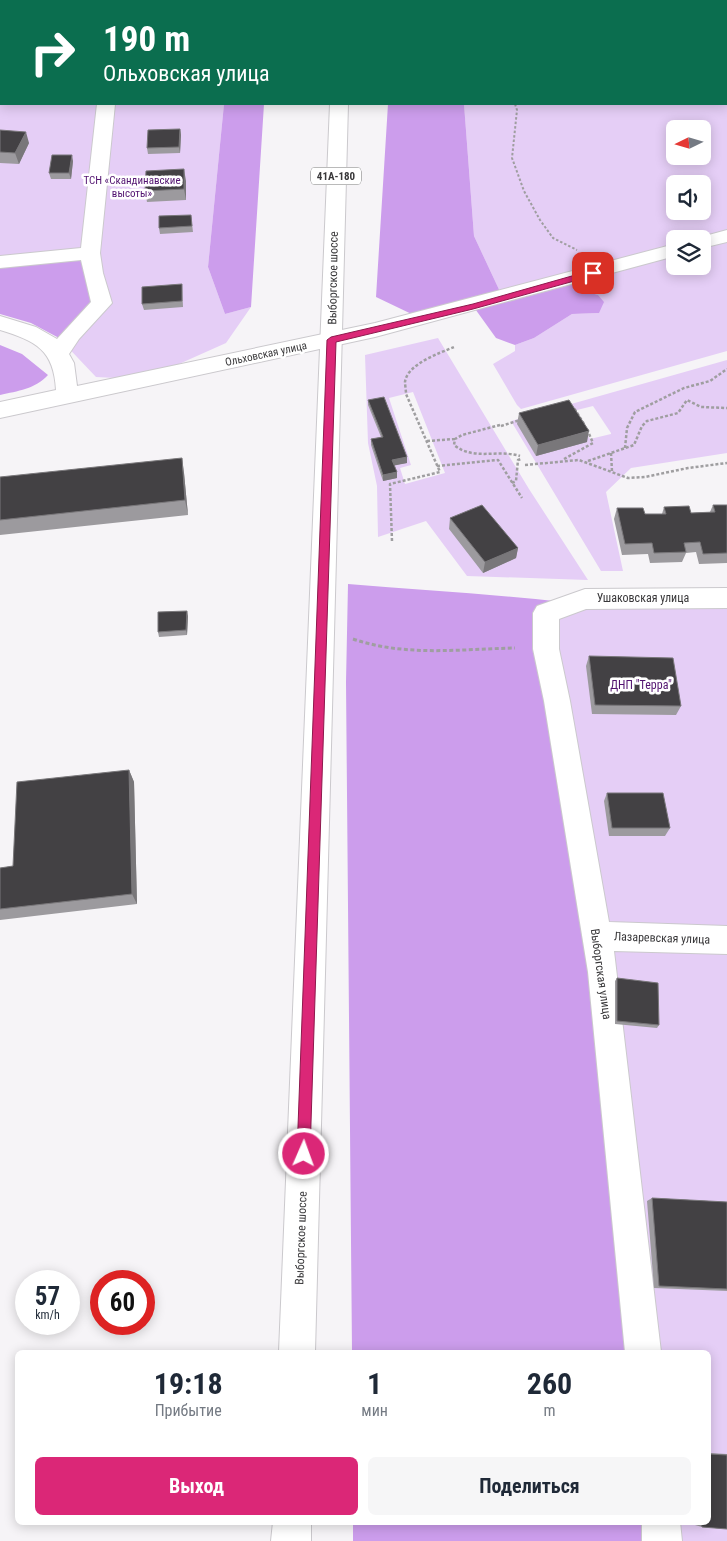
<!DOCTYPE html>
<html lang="ru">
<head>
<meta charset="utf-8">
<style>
  body { margin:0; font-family:"Roboto Condensed",sans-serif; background:#f6f6f7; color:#1f2937; height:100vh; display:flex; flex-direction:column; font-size:19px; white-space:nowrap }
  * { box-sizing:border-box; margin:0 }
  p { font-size:16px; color:#747a83 }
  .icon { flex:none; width:28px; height:28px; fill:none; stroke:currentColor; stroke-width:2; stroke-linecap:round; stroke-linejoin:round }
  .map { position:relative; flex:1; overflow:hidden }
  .side { position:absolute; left:15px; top:1350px; width:696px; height:175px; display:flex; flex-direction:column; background:#fff; border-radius:8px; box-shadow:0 2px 12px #0003 }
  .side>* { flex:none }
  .hud { position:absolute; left:0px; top:0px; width:728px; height:105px; box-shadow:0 2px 12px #0003; background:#0b6e4f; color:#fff; overflow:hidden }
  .needle { width:32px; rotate:265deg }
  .buttons { position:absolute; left:666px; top:120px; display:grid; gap:10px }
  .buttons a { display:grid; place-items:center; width:45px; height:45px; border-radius:8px; background:#fff; box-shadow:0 2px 12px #0003; font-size:25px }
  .speed { position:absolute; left:15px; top:1270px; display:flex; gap:10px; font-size:25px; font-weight:700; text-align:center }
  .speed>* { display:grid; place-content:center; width:65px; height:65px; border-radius:50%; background:#fff; box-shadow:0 2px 12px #0003; line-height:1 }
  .speed small { font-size:12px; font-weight:400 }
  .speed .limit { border:8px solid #d22; background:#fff; color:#111 }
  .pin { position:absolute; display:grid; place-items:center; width:42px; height:42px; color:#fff; margin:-21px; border-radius:10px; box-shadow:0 2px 8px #0006 }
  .me { position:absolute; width:55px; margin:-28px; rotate:2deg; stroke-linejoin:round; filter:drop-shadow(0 0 4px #0008) }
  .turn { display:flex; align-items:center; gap:18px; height:105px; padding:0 20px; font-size:22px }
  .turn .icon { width:65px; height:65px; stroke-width:2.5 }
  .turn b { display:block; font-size:35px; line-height:42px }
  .eta { display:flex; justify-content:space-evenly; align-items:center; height:85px; text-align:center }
  .eta b { font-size:30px; font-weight:700; line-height:35px }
  .primary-button { display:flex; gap:10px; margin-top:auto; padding:10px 20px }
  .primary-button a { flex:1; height:58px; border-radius:8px; background:#db2777; color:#fff; font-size:20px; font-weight:700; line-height:58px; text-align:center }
  .primary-button a+a { background:#f6f6f7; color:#1f2937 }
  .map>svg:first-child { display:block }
  .green { fill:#e5cef6; fill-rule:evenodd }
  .forest { fill:#cc9dec }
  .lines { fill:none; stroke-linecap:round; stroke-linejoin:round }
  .minor-casing { stroke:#cbc9cd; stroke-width:2 }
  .major-casing { stroke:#cbc9cd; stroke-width:2 }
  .path-far2 { stroke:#9f9ea0; stroke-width:2; stroke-dasharray:2.5 2; stroke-linecap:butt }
  .path-far1 { stroke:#9f9ea0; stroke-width:2.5; stroke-dasharray:3 2; stroke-linecap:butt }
  .path { stroke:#9f9ea0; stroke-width:3; stroke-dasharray:4 2.5; stroke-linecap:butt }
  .minor { fill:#fff; fill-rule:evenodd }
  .major { fill:#fff; fill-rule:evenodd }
  .wall { fill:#9c9a9e }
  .shaded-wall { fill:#79777a }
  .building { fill:#434144; stroke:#79777a }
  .route { fill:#db2777; stroke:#8e194d }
  .labels { text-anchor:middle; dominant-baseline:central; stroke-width:5; stroke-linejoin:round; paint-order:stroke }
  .shield { fill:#fff; stroke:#747475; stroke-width:1 }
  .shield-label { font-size:11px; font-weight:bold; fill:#39383a }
  .far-park-label { font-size:11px; fill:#521370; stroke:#fff }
  .far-street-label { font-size:11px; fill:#39383a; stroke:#fff }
  .street-label { font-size:12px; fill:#39383a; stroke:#fff }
  .park-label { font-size:12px; fill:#521370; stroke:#fff }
</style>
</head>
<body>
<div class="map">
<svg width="727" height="1541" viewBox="0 0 727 1541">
  <rect width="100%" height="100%" fill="#f6f4f7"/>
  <path class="green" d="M0,0H228L1,1V104H224L208,267L225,314L251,307L226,343L179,364L144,373L116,378L96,377L59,338L0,262Z
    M456,0H727V351L521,409L517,405L493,364L515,351V345L534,338L572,314L599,313L598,295L584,292L503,298L474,236L464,104H726V1ZM675,129H702V156H675ZM675,184H702V211H675ZM675,239H702V266H675Z
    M438,338L529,489L588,580L467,576L426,521L378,537L377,486L368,443L365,355ZM413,392L445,473L405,484L400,468L411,465L389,398Z
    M727,360V453L631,468L606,492L623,571H601L511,421ZM593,406L611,433V434L590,439L573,411Z
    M727,598V1541H662L661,1523L709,1522V1352H643L603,972L545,636L563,602Z"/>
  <path class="forest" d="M224,104H264L251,307L225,314L208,267Z
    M388,104H464L474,236L503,298L574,279L584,291L598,295L604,302L599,313L572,314L534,338L515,345L496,338L473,306L422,319L376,297Z
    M84,253L102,303L59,338L31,323L0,314V262Z
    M0,345L22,354L48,375C35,389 18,391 0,395Z
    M348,584C420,590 491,594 563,602L546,613L603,972L643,1352H352L346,682Z
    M353,1523H661L662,1541H353Z"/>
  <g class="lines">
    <defs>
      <path id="minor" d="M109,0H125V1H109Z
        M97,104H115L100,253L103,273L112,303L79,339L69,354L74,363L77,386L375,323L675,244V256L375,337L0,418V402L56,390C54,350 36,341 0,330V316L36,327L57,339L91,302L81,260L0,268V256L81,248Z
        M727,230V242L702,248V239H694Z
        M727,588V608L586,609L559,619V649L570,701L609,922L727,926V954L614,951L661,1352H625L588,972L544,701L533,649V613L537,606L585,589Z
        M642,1522H680L682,1541H642Z"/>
      <path id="major" d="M342,0H358V1H342Z
        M330,104H348L315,1352H279Z
        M273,1522H311V1541H271Z"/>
    </defs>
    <use href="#minor" class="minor-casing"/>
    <use href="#major" class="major-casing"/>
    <path class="path-far2" d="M515,104L517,110L512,158L524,191L540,220L553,238L577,250"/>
    <path class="path-far1" d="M570,407L574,408L584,424
      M500,425L462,435L455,439L454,445C474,461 497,449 520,456
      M501,426L520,420
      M427,441L455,439
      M625,448L627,428L635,412L684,388L710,381L727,369
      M611,453L612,471
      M564,459L593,443L587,429
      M588,461L634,445L642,426L647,421L678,413L687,400L701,407L727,408
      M525,465L579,460L628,478L645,477L688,468L727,463
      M437,466L498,460L522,498
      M512,483L516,481L518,460L521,459
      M392,541L390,484L440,472L406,394C406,390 405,385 405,382C407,364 440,353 454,347"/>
    <path class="path" d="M353,639C406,657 460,649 515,648"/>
    <use href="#minor" class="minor"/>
    <use href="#major" class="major"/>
  </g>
  <path class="wall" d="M59,0H83L82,1H59Z
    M0,41H1V75H0Z
    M180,129L181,135L180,153L148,154L147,148Z
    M0,130L29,143L19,164L0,163Z
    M73,161L71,179H51L49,173Z
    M186,181V200L147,202L145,191Z
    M191,215L193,232L160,234L159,228Z
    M182,284L183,307L144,310L142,304Z
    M368,400L407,457V463L394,465L397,472V478L383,481L371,445V439L381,437L368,405Z
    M519,413L587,442L536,456L517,424Z
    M184,473L188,515L0,535V477Z
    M713,505H727V563L699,564L696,552L686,553L682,562L650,563L648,554L622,555L614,519L617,508L645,514H662L664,507L691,513L710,512Z
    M450,518L518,548L516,558L483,573L449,529Z
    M188,616L187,635L159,637L158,632Z
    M589,656L681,706L676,715L592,714L586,666Z
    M129,770L134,782L137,904L0,920V868L13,866Z
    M607,793L670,828L665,836H609L604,801Z
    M617,978L659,1025L657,1028L615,1024V981Z
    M652,1198L727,1202V1291L654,1288L647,1201Z
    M709,1453L727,1454V1529L702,1527L695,1525V1522H709Z"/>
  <path class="shaded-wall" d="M180,129L181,135L180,153L179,147Z
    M26,132L29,143L19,164L15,153Z
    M72,155L73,161L71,179L69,173Z
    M184,169L186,181V200L184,189Z
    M589,431L587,442L536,456L538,445Z
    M407,457V463L392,466V460Z
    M182,458L184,473L188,515L185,500Z
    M397,472V478L383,481V475Z
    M518,548L516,558L483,573L485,562Z
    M187,611L188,616L187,635L186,630Z
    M129,770L134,782L137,904L132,894Z"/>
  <path class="building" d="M0,5H1V20H0Z
    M0,41H1V63H0Z
    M180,129L179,147L147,148L148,130Z
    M0,130L26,132L15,153L0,152Z
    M52,155H72L69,173H49Z
    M184,169V189L145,191L146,171Z
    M191,215L192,226L159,228V216Z
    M182,284V301L142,304V287Z
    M384,397L407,457L392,460L397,472L383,475L371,439L383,437L368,400Z
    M569,400L589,431L538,445L519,413Z
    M182,458L185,500L0,520V477Z
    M482,505L518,548L485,562L450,518Z
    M713,505H727V553L703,554L700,542L684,543L686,552L654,553L652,543L625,544L617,508H643L645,514H666L664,507L689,506L691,513L715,512Z
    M187,611L186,630L158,632V612Z
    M589,656L673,658L681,706L595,705Z
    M129,770L132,894L0,909V868L13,866L17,782Z
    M607,793H663L670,828H612Z
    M617,978L658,983L659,1025L617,1021Z
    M652,1198L727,1202V1289L659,1286Z
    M709,1454L727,1455V1529L702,1527L701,1522H709Z"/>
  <path class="route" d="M593,270L596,271V275L473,309L336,342L310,1154L308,1159L304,1161L299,1159L297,1154L327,340L331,337L473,304Z"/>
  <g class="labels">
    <rect class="shield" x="311" y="167.5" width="50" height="17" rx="4"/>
    <g class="shield-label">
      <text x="336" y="176">41А-180</text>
    </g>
    <g class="far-park-label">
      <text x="132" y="180">ТСН «Скандинавские<tspan x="132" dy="13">высоты»</tspan></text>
    </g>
    <g class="far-street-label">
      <text transform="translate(266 354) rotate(-12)">Ольховская улица</text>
    </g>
    <g class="street-label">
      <text transform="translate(333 278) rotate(-89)">Выборгское шоссе</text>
      <text x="643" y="598">Ушаковская улица</text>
      <text transform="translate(662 938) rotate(2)">Лазаревская улица</text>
      <text transform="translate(601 974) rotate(82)">Выборгская улица</text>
      <text transform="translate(301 1238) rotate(-88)">Выборгское шоссе</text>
    </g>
    <g class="park-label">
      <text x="641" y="685">ДНП "Терра"</text>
    </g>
  </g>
</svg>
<div class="buttons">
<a><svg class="needle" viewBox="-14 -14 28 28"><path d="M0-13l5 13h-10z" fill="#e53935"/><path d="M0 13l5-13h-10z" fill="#747a83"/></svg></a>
<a><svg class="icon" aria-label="sound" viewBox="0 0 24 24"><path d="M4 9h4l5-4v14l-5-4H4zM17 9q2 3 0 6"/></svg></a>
<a><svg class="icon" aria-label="layers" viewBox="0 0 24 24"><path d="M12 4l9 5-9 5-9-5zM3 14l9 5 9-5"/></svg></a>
</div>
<div class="speed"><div>57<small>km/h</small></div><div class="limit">60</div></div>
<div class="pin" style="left:593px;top:273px;background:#d93025"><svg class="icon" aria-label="arrive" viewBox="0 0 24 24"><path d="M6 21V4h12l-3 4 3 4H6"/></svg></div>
<svg class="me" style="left:304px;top:1154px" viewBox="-20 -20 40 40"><circle r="17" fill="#db2777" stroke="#fff" stroke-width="3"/><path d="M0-11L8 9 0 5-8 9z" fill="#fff"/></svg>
<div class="hud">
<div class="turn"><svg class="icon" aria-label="right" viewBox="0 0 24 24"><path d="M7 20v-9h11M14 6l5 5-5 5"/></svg><div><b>190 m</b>Ольховская улица</div></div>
</div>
<section class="side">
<div class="eta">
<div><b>19:18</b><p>Прибытие</p></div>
<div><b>1</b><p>мин</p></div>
<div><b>260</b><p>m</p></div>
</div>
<div class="primary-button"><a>Выход</a><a>Поделиться</a></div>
</section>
</div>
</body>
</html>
